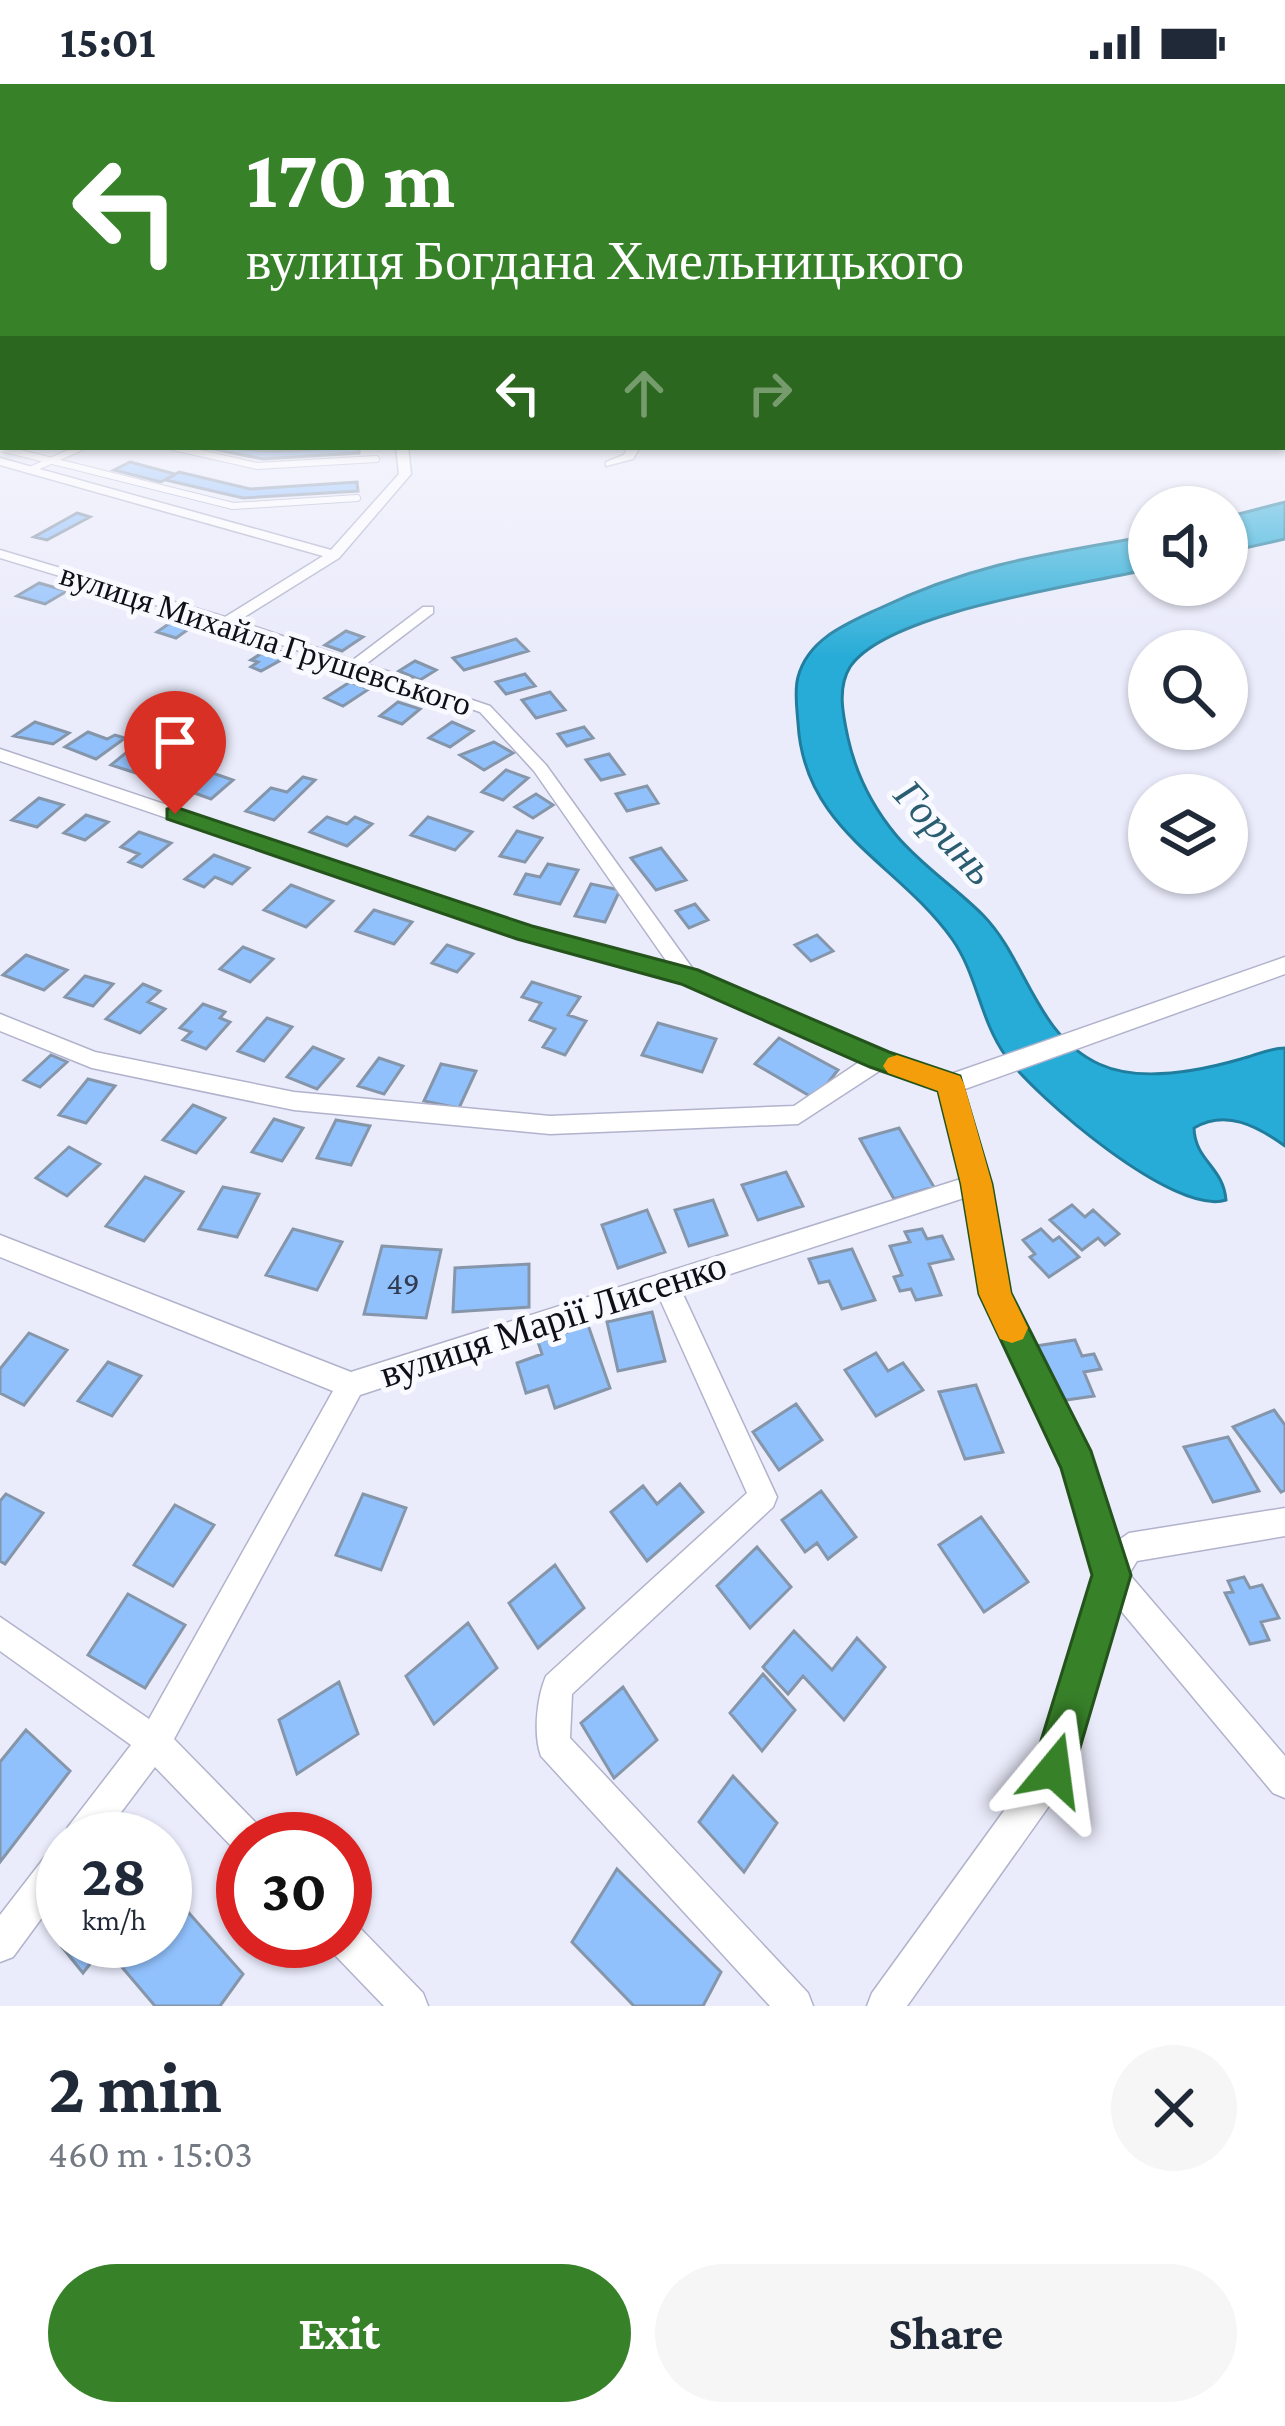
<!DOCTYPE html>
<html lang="en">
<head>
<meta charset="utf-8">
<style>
  body { margin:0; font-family:"Crimson Pro",serif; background:#f6f6f7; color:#1f2937; height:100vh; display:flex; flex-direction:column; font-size:45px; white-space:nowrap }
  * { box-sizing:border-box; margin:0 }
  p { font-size:39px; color:#747a83 }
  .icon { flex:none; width:66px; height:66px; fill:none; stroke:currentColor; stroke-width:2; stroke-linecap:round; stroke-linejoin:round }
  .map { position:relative; height:1922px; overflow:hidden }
  .side { display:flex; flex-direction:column; background:#fff; flex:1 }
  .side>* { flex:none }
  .guide { position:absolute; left:0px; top:0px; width:1287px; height:366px; box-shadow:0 3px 9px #0004; background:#378129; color:#fff; overflow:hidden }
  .controls { position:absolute; left:1128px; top:402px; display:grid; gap:24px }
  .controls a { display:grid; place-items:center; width:120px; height:120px; border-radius:50%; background:#fff; box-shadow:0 3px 9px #0004; font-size:60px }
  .speed { position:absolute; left:36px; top:1728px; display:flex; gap:24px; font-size:60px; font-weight:700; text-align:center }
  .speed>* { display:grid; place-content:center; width:156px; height:156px; border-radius:50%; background:#fff; box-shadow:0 3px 9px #0004; line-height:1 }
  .speed small { font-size:30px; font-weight:400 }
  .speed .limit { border:18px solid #d22; background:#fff; color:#111 }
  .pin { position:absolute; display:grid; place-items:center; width:102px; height:102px; color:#fff; margin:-123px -51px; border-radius:50% 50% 50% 0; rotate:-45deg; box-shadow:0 0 12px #0007 }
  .pin .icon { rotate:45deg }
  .me { position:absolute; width:132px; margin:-66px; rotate:16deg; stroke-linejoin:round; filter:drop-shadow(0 0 9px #0008) }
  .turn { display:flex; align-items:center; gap:42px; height:252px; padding:0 48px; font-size:54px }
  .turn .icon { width:156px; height:156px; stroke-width:2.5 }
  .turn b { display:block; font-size:84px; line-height:102px }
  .lanes { display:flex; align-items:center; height:114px; padding:0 48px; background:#0003; justify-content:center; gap:60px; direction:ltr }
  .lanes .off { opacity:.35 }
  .round { display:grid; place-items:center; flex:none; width:126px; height:126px; border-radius:63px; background:#f6f6f7 }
  .summary { display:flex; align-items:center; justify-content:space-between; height:204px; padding:0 48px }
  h1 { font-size:72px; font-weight:700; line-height:90px }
  .primary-button { display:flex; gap:24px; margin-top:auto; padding:24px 48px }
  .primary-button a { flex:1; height:138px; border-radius:72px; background:#378129; color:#fff; font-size:48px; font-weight:700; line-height:138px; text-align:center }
  .primary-button a+a { background:#f6f6f7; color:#1f2937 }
  .status { display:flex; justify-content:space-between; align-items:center; height:84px; padding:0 60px; background:#fff; direction:ltr }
  .status svg { height:33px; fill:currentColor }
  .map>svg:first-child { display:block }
  .water { fill:#27acd7; stroke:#207d9e; stroke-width:3 }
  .building { fill:#91c1fc; stroke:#8696aa; stroke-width:3 }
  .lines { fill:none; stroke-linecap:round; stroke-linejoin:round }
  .service-casing { stroke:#b1b3cc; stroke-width:8 }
  .minor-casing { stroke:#b1b3cc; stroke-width:3 }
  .tertiary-casing { stroke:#b1b3cc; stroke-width:3 }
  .service { stroke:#fff; stroke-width:6 }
  .minor { fill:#fff; fill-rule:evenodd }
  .tertiary { fill:#fff; fill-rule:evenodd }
  .route { fill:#378129; stroke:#24541b; stroke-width:3 }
  .slow { fill:#f59e0b }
  .labels { text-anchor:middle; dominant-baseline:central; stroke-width:10; stroke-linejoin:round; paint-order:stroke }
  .far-street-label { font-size:33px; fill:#0f0f18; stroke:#f9faff }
  .number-label { font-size:33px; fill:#303c51 }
  .street-label { font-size:39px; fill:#0f0f18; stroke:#f9faff }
  .water-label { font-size:42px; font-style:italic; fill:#2b5d70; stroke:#f9faff }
</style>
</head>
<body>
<div class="status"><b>15:01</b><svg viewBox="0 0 49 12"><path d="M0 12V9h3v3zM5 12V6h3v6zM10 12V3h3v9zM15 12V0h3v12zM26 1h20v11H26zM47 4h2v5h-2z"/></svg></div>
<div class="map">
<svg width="1285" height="1922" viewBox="0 0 1285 1922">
  <rect width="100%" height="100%" fill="#eaebfb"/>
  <path class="water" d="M1285,418V455L1227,468V433Z
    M1149,452V485C1084,501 887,527 850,583C837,604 843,631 848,654C856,690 872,722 896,751C921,781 955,803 983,831C1027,876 1035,950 1099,980C1140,999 1199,987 1241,975C1256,971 1270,964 1285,964V1062C1257,1042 1226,1025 1194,1044C1195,1077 1223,1082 1226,1116C1175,1133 1035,1013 1005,971C980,936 977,890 952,855C897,778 804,747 798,639C797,625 794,607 798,593C808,555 846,540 878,525C974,479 1046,470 1149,452Z"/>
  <path class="building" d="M203,363L273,367L359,363V369L263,375Z
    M130,378L175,390L161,398L114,386Z
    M179,388L250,405L357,398L358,407L243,414L166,396Z
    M77,429L90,433L47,456L34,453Z
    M39,499L67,507L45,520L17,512Z
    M180,532L200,537L176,554L157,548Z
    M346,547L363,553L342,567L325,561Z
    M516,555L528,567L464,586L453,574Z
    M270,564L290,571L261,587L251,583L258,578L251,576Z
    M415,577L436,586L420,596L399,587Z
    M525,590L535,602L506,610L496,598Z
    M350,598L369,605L343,622L325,614Z
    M550,608L565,626L536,634L522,616Z
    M398,618L420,625L402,640L380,632Z
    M35,638L69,649L53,660L14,652Z
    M452,638L473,647L450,663L429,654Z
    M584,643L593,654L567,662L558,650Z
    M88,648L107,655L115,651L125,654L96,675L65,663Z
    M494,658L513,669L484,686L460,671Z
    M141,667L163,674L142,691L111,681L127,668Z
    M609,670L624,690L601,696L586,676Z
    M201,685L233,696L211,715L178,703Z
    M506,686L528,694L503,716L482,708Z
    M303,693L315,696L274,736L246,727L271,704L287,708Z
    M647,702L658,719L627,727L616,710Z
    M536,710L553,721L533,734L515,723Z
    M39,714L63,721L37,743L12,736Z
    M86,731L108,738L85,756L64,749Z
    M327,733L347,740L355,733L372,740L347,762L310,748Z
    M428,733L472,748L455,766L411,751Z
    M517,747L542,754L525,778L500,772Z
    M139,748L171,759L142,783L129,778L139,770L121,763Z
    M661,764L686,796L656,806L631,774Z
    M214,771L249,784L232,800L215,793L204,803L185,795Z
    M548,780L578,786L560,820L515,810L526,790L540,793Z
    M591,800L620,806L605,838L575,832Z
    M291,801L333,817L306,843L264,826Z
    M695,820L708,836L689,844L676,827Z
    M374,826L412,838L394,860L356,847Z
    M817,851L833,867L811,877L795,861Z
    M447,861L473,870L457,888L432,879Z
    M243,863L273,875L250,898L220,885Z
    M26,871L67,886L44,906L3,891Z
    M85,892L113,900L93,922L65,913Z
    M532,898L580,913L568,931L586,937L565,971L543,963L555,945L530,936L541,919L522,913Z
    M143,900L160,907L148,918L165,925L140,949L106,935Z
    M203,920L225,928L220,934L230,938L206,965L183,956L191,948L180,944Z
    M267,934L292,943L264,977L238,967Z
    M658,939L716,955L702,988L642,971Z
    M779,954L838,986L815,1015L755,980Z
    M313,963L343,975L317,1005L287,993Z
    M51,971L67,978L40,1003L24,996Z
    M379,974L403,982L384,1010L358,1002Z
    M441,980L476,987L459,1024L424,1017Z
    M88,995L115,1002L86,1039L59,1031Z
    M193,1021L225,1034L196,1069L163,1056Z
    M274,1035L303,1044L282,1077L252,1068Z
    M336,1036L370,1042L351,1081L317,1074Z
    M899,1044L934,1103L894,1115L860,1055Z
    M69,1063L100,1080L67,1112L36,1094Z
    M786,1088L803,1122L758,1136L742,1101Z
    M145,1093L183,1108L144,1157L106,1142Z
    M223,1103L259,1110L237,1153L199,1145Z
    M713,1116L727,1151L689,1162L675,1126Z
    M1072,1121L1085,1133L1093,1126L1119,1150L1105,1161L1098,1154L1082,1166L1050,1136Z
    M647,1126L665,1168L618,1184L602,1141Z
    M293,1145L342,1158L317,1206L266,1191Z
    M922,1145L927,1155L942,1152L953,1175L929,1180L941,1211L916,1216L911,1205L900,1207L894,1193L902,1191L890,1162L910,1158L905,1148Z
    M1041,1145L1053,1157L1059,1153L1079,1173L1049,1193L1030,1173L1035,1170L1023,1156Z
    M382,1162L441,1166L426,1234L364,1230Z
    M852,1165L875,1216L842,1225L829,1197L819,1199L809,1175Z
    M529,1180V1223L453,1228L455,1184Z
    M652,1228L665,1277L618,1287L607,1238Z
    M588,1241L610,1304L555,1324L548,1302L526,1309L517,1279L542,1270L538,1258Z
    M29,1249L67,1266L24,1321L0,1309V1285Z
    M1075,1256L1082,1272L1094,1270L1101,1285L1084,1288L1094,1312L1059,1317L1036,1262Z
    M876,1269L888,1287L903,1279L923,1306L876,1332L845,1286Z
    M108,1278L141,1292L112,1332L78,1317Z
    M976,1301L1003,1368L965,1375L939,1308Z
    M796,1320L822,1356L779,1386L753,1348Z
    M1274,1326L1285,1341V1406L1281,1408L1233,1343Z
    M1228,1353L1259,1407L1213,1418L1184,1363Z
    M680,1400L703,1428L647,1477L611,1428L643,1402L657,1420Z
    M821,1407L856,1453L828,1475L817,1459L805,1468L782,1436Z
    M6,1410L43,1429L5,1480L0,1477V1417Z
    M363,1410L406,1424L381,1486L336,1471Z
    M175,1421L214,1441L173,1502L134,1481Z
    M981,1433L1028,1498L984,1528L939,1461Z
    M757,1463L791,1503L750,1544L717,1502Z
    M555,1481L584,1524L538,1564L509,1519Z
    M1244,1493L1250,1504L1262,1501L1279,1534L1261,1538L1269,1556L1250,1560L1225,1509L1233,1508L1228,1497Z
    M128,1510L185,1541L145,1604L88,1571Z
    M468,1539L497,1584L434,1640L406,1592Z
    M794,1547L832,1586L857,1554L885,1583L844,1636L803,1592L788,1610L763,1583Z
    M763,1590L795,1626L762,1667L730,1629Z
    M339,1598L358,1650L297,1690L279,1636Z
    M623,1603L657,1656L614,1694L581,1639Z
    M26,1646L70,1687L0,1778V1678Z
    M733,1692L777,1739L744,1788L699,1738Z
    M617,1785L721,1888L703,1922H634L572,1858Z
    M165,1802L243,1890L220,1922H155L104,1862L83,1889L62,1863L67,1857H165Z"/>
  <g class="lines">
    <defs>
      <path id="service" d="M173,363L257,382L376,375
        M0,364L233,422L357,414
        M30,386L82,363"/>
      <path id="minor" d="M396,363H408L411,390L339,474L238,537L353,576L423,523H433V529L366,580L490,622L546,681L695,888L698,893L695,898H681L534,687L480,628L222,541L0,474V466L225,533L323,472L0,381V374L331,466L399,390Z
        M628,363H640L633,375L606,382V378L624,371Z
        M0,930L95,968L294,1008L550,1032L794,1022L871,970H887L890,976L887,982L798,1040L550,1050L294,1026L92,984L0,947Z
        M951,991L959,994L962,1000L989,1100L1007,1210L1088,1370L1116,1458L1129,1449L1285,1424V1452L1137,1477L1129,1490L1285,1672V1714L1273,1709L1117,1522L1066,1698L907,1922H867L872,1909L1040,1677L1096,1491L1065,1383L982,1211L967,1113L681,1206L777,1413L773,1423L572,1610L570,1654L808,1909L813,1922H770L541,1672C533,1650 537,1613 546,1592L747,1409L659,1213L360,1311L174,1655L260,1743L265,1755H243V1770L236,1767L155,1683L101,1755H63L68,1743L131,1661L0,1567V1533L149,1635L333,1307L0,1173V1151L351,1288L964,1094L940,1000L943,994Z
        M63,1760V1805L13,1873L0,1878V1831L51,1765Z
        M345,1837L358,1842L423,1909L428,1922H384L332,1868L328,1857H345Z"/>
      <path id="tertiary" d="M0,665L531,843L696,887L888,969L951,990L1285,873V890L951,1010L870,983L681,899L518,854L0,677Z"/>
    </defs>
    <use href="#service" class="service-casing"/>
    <use href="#minor" class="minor-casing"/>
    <use href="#tertiary" class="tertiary-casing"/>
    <use href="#service" class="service"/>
    <use href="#minor" class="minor"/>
    <use href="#tertiary" class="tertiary"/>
  </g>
  <linearGradient id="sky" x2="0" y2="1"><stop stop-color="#5bb1e1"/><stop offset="0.53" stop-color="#f6f6fd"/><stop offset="1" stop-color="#f6f6fd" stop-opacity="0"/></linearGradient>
  <rect width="1285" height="573" fill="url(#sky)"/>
  <path class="route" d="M175,723L532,842L698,886L889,968L960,992L992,1100L1011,1209L1091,1367L1131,1491L1069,1701L1054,1707L1039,1701L1032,1686L1092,1491L1061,1384L979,1210L961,1100L938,1007L870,983L681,900L517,855L167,735V725Z"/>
  <path class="slow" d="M897,971L960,992L964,1000L992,1100L1011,1209L1028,1244L1023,1255L1012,1259L1000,1255L979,1210L961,1100L938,1007L888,989L883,982L888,974Z"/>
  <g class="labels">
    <g class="far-street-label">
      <text transform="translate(266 555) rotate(18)">вулиця Михайла Грушевського</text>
    </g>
    <g class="number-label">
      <text x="403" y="1198">49</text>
    </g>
    <g class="street-label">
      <text transform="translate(553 1235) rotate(-18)">вулиця Марії Лисенко</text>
    </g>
    <g class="water-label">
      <text transform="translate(945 748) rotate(47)">Горинь</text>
    </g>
  </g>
</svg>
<div class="controls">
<a><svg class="icon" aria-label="sound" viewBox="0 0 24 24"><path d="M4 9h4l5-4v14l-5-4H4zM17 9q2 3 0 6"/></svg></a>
<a><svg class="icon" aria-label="search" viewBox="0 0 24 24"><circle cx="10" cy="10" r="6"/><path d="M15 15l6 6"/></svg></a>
<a><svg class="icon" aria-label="layers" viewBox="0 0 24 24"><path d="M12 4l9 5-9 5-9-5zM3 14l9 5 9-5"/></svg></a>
</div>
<div class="speed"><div>28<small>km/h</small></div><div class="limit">30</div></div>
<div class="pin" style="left:175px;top:730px;background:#d93025"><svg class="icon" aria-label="arrive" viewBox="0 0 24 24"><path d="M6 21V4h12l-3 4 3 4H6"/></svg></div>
<svg class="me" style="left:1054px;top:1686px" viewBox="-20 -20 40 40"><path d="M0-17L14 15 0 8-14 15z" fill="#378129" stroke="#fff" stroke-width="4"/></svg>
<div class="guide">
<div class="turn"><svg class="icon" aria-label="left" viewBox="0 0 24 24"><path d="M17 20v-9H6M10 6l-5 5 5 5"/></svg><div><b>170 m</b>вулиця Богдана Хмельницького</div></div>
<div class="lanes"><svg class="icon" aria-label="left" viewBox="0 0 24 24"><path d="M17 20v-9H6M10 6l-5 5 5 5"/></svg><svg class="icon off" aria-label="ahead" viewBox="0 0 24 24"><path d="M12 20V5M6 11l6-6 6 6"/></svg><svg class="icon off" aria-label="right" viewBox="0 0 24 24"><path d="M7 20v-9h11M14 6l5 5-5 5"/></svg></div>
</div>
</div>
<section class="side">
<div class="summary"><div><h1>2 min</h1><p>460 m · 15:03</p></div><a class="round"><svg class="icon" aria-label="close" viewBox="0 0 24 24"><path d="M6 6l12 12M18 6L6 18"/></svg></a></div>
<div class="primary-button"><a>Exit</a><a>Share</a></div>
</section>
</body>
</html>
